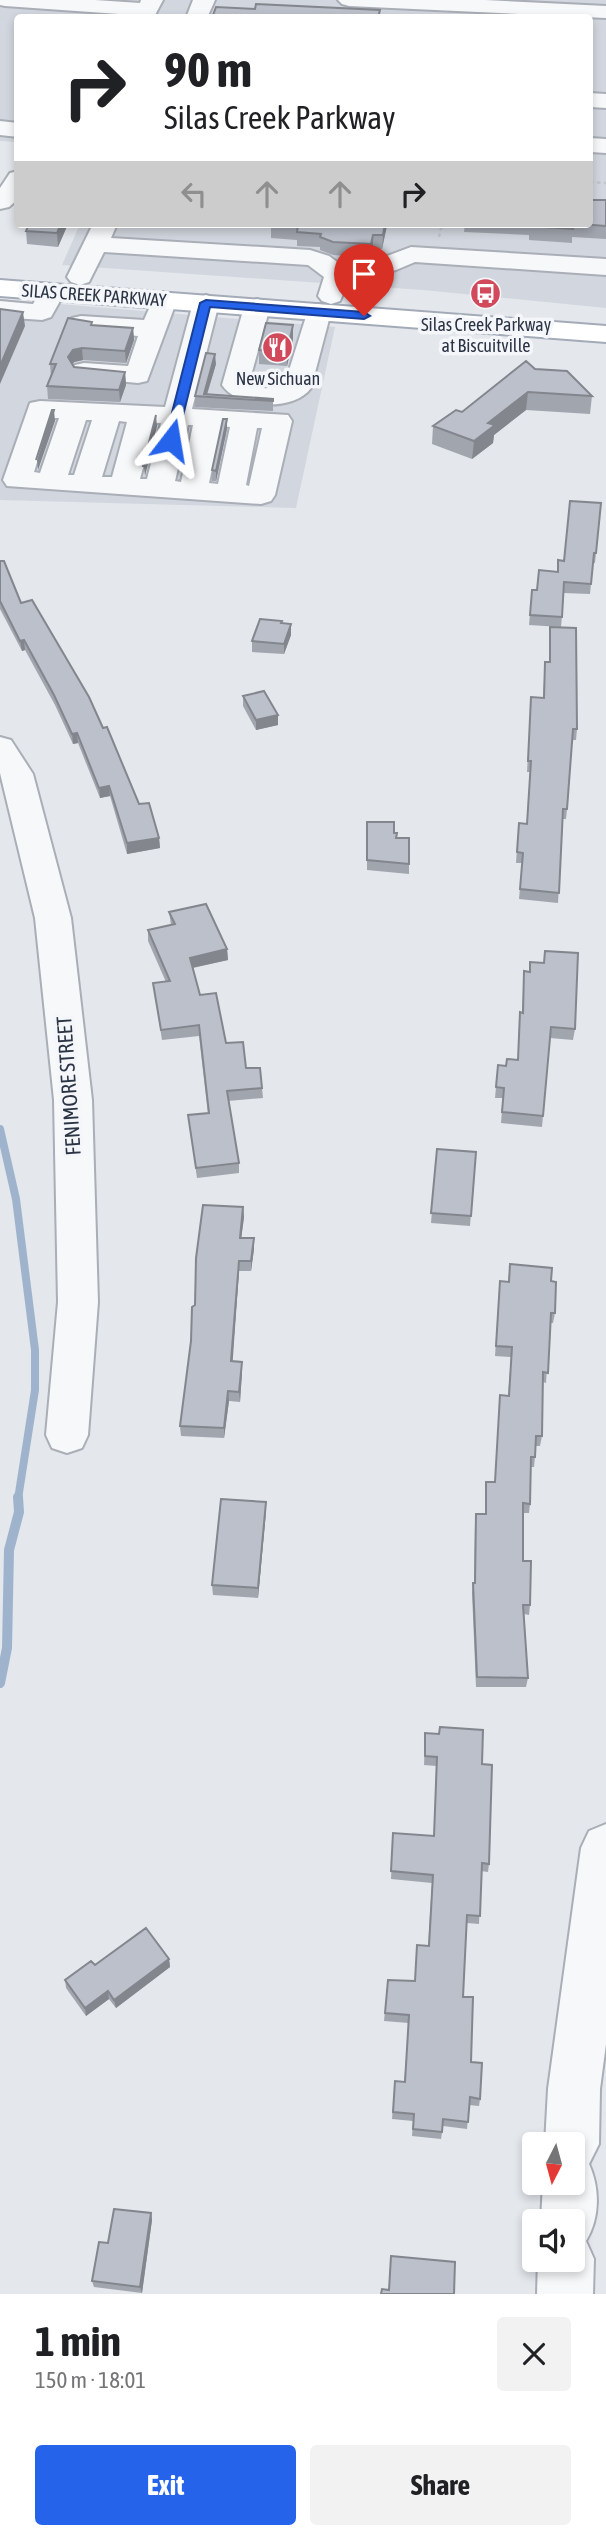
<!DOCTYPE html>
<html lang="en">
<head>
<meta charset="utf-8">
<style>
  body { margin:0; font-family:"Asap Condensed",sans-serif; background:#f2f2f2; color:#202124; height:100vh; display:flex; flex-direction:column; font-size:26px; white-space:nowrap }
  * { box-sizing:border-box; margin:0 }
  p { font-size:23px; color:#757577 }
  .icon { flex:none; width:38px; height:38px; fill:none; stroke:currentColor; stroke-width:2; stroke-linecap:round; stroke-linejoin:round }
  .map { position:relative; height:2294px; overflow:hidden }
  .drawer { display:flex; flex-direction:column; background:#fff; flex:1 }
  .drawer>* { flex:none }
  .hud { position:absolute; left:14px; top:14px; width:579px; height:214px; border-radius:7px; box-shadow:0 4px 10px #0003; background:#fff; color:#202124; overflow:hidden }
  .needle { width:46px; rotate:186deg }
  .tools { position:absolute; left:522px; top:2132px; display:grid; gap:14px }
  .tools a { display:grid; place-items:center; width:63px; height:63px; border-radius:7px; background:#fff; box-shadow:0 4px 10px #0003; font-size:35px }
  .pin { position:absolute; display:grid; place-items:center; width:60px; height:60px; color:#fff; margin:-72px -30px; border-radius:50% 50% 50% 0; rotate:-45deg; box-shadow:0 0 7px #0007 }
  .pin .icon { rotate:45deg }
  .me { position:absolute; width:77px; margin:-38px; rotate:14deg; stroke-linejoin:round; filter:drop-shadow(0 0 5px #0008) }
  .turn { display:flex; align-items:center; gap:24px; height:147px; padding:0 35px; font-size:32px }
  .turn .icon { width:91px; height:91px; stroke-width:2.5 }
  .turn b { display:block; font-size:49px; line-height:60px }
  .lanes { display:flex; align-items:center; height:66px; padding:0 35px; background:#0003; justify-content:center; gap:35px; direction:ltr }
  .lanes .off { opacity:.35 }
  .round { display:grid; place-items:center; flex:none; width:74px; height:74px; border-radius:7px; background:#f2f2f2 }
  .head { display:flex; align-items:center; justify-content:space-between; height:119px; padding:0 35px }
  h1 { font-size:42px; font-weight:700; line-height:52px }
  .primary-button { display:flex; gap:14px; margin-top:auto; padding:14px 35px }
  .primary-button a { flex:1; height:80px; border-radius:7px; background:#2563eb; color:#fff; font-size:28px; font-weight:700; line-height:80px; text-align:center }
  .primary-button a+a { background:#f2f2f2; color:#202124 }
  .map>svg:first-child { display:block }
  .built { fill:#d2d6de }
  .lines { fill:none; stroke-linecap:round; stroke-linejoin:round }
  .stream-far1 { stroke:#9fb4cc; stroke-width:8 }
  .stream { stroke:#9fb4cc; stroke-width:10 }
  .minor-casing { stroke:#a9aeb7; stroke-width:4 }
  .major-casing { stroke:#a3abb8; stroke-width:4 }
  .path { stroke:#c2c5cb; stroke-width:2.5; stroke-dasharray:3.5 3.5; stroke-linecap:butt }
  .minor { fill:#f7f8fa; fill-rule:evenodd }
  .major { fill:#fff; fill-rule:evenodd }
  .wall { fill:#a1a5ae }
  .shaded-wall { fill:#83868d }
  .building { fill:#bbc0ca; stroke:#83868d; stroke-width:2 }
  .route { fill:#2563eb; stroke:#184099; stroke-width:2 }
  .labels { text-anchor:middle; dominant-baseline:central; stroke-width:7; stroke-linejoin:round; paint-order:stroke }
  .far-street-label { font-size:18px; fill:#2b3445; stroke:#f4f6f9 }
  .far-poi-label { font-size:18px; fill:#2b3445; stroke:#f4f6f9 }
  .street-label { font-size:21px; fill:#2b3445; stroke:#f4f6f9 }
</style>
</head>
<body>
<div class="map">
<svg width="606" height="2294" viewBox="0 0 606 2294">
  <rect width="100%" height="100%" fill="#e4e7ec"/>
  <path class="built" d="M0,0H606V308L423,290L62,265L80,224H590V18H18L17,142L0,141Z
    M0,299L335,327L296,508L0,500Z"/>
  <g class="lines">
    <path class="stream-far1" d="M0,1129L16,1199L35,1350V1390L18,1499"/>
    <path class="stream" d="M0,1683L7,1648L9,1550L19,1512L18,1497"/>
    <defs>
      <path id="minor" d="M0,0H95L140,3L141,0H163L155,15L147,16L5,6L0,5Z
        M193,0H215L207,18H186Z
        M338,0H485L606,6V18L349,6L342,4Z
        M590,93L606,94V108L590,107Z
        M0,121L18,123V137L0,135Z
        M590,138L606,139V153L590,152Z
        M18,171V199L9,207L0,209V188L10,173Z
        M93,224H117L111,238L310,250L329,256L344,267L379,259L411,247L606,259V275L415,262L396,270L348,282L340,301L331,304L322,301L318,296L324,277L308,265L104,252L89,282L80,285L71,282L67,277Z
        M52,284L61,287L65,292L51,317L42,320L0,317V301L33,304L43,287Z
        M164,292L173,295L177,300L147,381L138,383L75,377L71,371L75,365L84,363L128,366L138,336L72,330L68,324L72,318L81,316L144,320L155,295Z
        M206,295L215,298L219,303L192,409L288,415L292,421L275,495L271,501L261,504L7,486L3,480L30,403L40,401L165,407L193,303L197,298ZM51,418H59L40,473L34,472ZM86,420H92L74,475H68ZM119,421L127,422L112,477H102ZM155,423H161L147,479H140ZM188,425H193L181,482L175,481ZM221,426L230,427L218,484L209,483ZM257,428H262L249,486L246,485Z
        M257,299L266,302L270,307L249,383C261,391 272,389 285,383L309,307L318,304L327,307L331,312L311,388C294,412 238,409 222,385L244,307L248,302Z
        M0,737L11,740L33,774L71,918L92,1100L98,1302L88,1435L82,1448L67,1453L52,1448L46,1435L58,1302L54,1100L35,918L0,773Z
        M606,1824V2044L600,2089L599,2144L589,2164C600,2188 600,2218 586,2241L594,2259L593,2294H537L538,2259H572V2221H541L543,2182H572V2144H545L548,2089L581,1848L589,1831Z"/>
      <path id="major" d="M0,280L606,326V342L0,296Z"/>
    </defs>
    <use href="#minor" class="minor-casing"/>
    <use href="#major" class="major-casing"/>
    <path class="path" d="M590,182L606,183
      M439,237L442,224"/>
    <use href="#minor" class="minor"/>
    <use href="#major" class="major"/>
  </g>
  <path class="wall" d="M606,200V239L572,237V243L529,240V235L464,232L465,224H590Z
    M68,224L58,247L27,244L26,231Z
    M240,224H387L382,249L373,248L371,258L333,255L320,250V247L297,246V240L271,238V226Z
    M93,325L133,328L134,340L126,363L83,360L74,362L72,365L74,367L125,372L126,385L120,402L48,399L47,386L51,377L50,364Z
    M293,339L287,366L259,364V350Z
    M216,364L207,395L273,399V411L195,407V396Z
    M535,369L592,396L590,414L526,410L494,435L493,443L472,459L432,444L433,426L462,412Z
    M227,429L216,481H212V470Z
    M601,503L595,563H593L590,594L564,593L561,627L529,625L532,590H537L557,572Z
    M0,561L21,603L159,838L160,848L127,854L110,796L100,798L78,743L73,744L55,705L25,650L22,651L0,609Z
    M282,623L291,635L284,654L252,652V641Z
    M550,627L577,729L576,740H572L567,809L566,819H563L558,903L519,899L522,863H516L518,834L527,824L530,772H527L531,697L543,698L545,662H549Z
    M243,696L278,715V725L256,730L243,706Z
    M367,822L394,833L409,864V874L367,870Z
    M169,912L227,949L228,960L193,968L200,995L226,1043L262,1088L263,1098L228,1101L239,1163V1173L197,1178L188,1115L208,1114L199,1036L162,1040L153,983L166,982L148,941V930L171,925Z
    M545,951L575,1029L573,1040L550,1038L542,1127L501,1123L503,1098H495L498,1065L506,1066L518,1060L519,1023L520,1012L522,1013L524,971L529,972L530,962L544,963Z
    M437,1149L476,1152L470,1226L431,1223Z
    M243,1207L244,1217L241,1238H254V1249L251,1271H239L232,1361L242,1362V1372L240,1402L229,1401L224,1438L181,1436L180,1426Z
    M510,1264L551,1281L555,1313L553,1323H550L546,1383L543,1382L542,1436L540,1446H536L534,1467H531L530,1504L529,1513H523V1561L530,1605L529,1615L524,1614L528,1678L526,1687H476L472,1593L473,1583H474L475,1523L476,1514H485L486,1482H495L500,1395L508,1396L511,1357L495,1356L500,1281L508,1282Z
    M266,1511L258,1598L213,1595L212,1585Z
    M425,1742L482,1764L489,1864L488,1872L481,1871L479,1924L467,1923L463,1997L471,2062L480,2099L479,2106L469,2105L467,2129L443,2126L441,2139L412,2136L413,2121L392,2119L395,2081L404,2082L409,2023L384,2021L388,1980L415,1981L428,1946L432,1883L391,1879L393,1833L434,1836L436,1766L424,1765Z
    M169,1959L170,1967L116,2008L109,1999L86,2016L66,1988L65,1980L95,1965Z
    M151,2213L152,2220L142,2293L94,2287L92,2281L108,2243Z"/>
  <path class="shaded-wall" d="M61,224H68L58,247L57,233Z
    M385,224H387V226L382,249L383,235Z
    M373,235V248L371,258V244Z
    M23,312L25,326L0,384V366Z
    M293,325V339L287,366V352Z
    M133,328L134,340L126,363L125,351Z
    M82,348L83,360L74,362L69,370L68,357L73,350Z
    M215,354L216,364L206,397L204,394Z
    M125,372L126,385L120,402L119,390Z
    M528,392L526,410L494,435L493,443L472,459L474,441L488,423Z
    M54,410L55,421L38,470L37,460Z
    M156,415L157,426L145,476L144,466Z
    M227,419V429L216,481V471Z
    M291,624V635L284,654V644Z
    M24,640L25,650L22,651L20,641Z
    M278,715V725L256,730V720Z
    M77,733L78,743L73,744L72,734Z
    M109,786L110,796L100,798L99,788Z
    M159,838L160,848L127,854V843Z
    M227,949L228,960L191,968L190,958Z
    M243,1207L244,1217L240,1248V1238Z
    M254,1238V1249L251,1271V1261Z
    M239,1261V1271L232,1371L231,1361Z
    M242,1362V1372L240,1402L239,1392Z
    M228,1391L229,1401L224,1438V1428Z
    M266,1502V1511L258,1598V1588Z
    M169,1959L170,1967L116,2008L114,2000Z
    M108,1991L109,1999L86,2016L85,2008Z
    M151,2213L152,2220L142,2293L140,2287Z"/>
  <path class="building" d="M256,4L380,10L378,18H212L216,7L255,9Z
    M590,200H606V226L580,224H590Z
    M29,224H61L57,233L26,231Z
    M271,224H385L383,235H373L371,244L333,242L320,237L321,234L297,232L298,226Z
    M530,224H573V229L530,226Z
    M0,309L23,312L0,366Z
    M68,318L92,322L91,325L133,328L125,351L82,348L73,350L68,357L74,367L125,372L119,390L47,386L56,364H50Z
    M266,323L293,325L287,352L259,350Z
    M206,353L215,354L204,394L273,399V401L195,396Z
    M526,361L535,369L567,371L592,396L528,392L488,423L495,425L474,441L433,426L456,410L462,412Z
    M52,410H54L36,460Z
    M156,415L144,466H143Z
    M223,419H227L216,471L212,470Z
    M570,501L601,503L596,553H594L591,584L564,582L562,617L530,615L532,590H537L539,570L558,572V560L564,561Z
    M0,561H4L21,603L32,600L89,697L103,728L107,727L139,804L149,803L159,838L127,843L109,786L99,788L77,733L72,734L54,695L24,640L20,641L0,601Z
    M260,619L282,621L281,623L291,624L284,644L252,641Z
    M550,627L576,628L577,729H573L567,809H563L559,893L520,889L523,853L517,852L519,823L527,824L531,761H528L531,697L544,698L545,662H550Z
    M264,691L278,715L256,720L243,696Z
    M367,822H394V833H397L396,838H409V864L367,860Z
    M206,904L227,949L190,958L200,995L216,993L226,1043L243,1042L246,1068H260L262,1088L227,1091L239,1163L196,1168L188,1115L209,1113L199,1025L161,1030L153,983L170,981L148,930L175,924L169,912Z
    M545,951L578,953L575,1029L551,1027L543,1116L502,1112L504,1088L496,1087L498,1065L506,1066L507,1059L518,1060L520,1012L523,1013L524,971L530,972V962L544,963Z
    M437,1149L476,1152L471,1216L431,1213Z
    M203,1205L243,1207L240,1238H254L251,1261H239L231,1361L242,1362L239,1392L228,1391L224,1428L180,1426L191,1341L192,1307L195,1305L196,1258Z
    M510,1264L552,1268L551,1281L556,1282L555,1313H551L548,1373L543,1372L542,1436H536L535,1457H531L530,1504L523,1503V1561H531L530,1605H523L528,1678L477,1677L473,1583H475L476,1514H486V1482H495L500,1395L509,1396L512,1347L496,1346L500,1281L509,1282Z
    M221,1499L266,1502L258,1588L212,1585Z
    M440,1727L483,1730L482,1764L492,1765L489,1864L482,1863L480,1916L467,1915L463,1997H473L471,2062L482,2063L480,2099L470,2097L468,2122L443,2119L442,2132L413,2129L414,2114L393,2112L395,2081L405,2082L409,2015L385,2013L388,1980L415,1981L417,1945L429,1946L433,1875L391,1871L393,1833L434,1836L437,1757L425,1756V1733L439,1734Z
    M146,1928L169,1959L114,2000L108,1991L85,2008L65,1980L91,1961L95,1965Z
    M114,2209L151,2213L140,2287L92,2281L99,2242L108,2243Z
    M391,2256L455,2262L454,2294H381L382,2289L389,2290Z"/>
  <path class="route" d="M206,300L364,312L370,316L364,319L210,307L177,440L167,443L165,440L200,303Z"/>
  <defs>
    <symbol id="bus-disc" viewBox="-11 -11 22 22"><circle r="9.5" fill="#d1495b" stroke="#f4f6f9"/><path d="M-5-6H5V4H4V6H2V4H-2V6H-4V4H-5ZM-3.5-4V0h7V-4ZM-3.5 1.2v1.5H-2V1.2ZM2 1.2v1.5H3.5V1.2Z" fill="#fff"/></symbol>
    <symbol id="restaurant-disc" viewBox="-11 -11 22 22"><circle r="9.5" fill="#d1495b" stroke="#f4f6f9"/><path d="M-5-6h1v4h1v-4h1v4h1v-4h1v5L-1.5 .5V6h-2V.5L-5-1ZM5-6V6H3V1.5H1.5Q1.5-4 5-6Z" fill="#fff"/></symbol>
  </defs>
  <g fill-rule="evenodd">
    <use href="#bus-disc" x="468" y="276" width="35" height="35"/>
    <use href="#restaurant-disc" x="260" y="330" width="35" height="35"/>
  </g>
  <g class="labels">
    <g class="far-street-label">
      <text transform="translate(94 295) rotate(4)">SILAS CREEK PARKWAY</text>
    </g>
    <g class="far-poi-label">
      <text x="486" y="324">Silas Creek Parkway<tspan x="486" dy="21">at Biscuitville</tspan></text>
      <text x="278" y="378">New Sichuan</text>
    </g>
    <g class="street-label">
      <text transform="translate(68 1086) rotate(-94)">FENIMORE STREET</text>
    </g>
  </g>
</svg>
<div class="tools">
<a><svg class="needle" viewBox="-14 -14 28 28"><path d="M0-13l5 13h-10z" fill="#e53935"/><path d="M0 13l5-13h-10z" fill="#757577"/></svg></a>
<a><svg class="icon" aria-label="sound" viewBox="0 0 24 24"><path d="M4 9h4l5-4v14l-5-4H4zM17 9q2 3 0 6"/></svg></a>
</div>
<div class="pin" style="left:364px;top:316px;background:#d93025"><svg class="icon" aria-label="arrive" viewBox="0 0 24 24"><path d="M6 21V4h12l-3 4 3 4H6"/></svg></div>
<svg class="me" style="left:171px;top:440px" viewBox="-20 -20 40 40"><path d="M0-17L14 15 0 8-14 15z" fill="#2563eb" stroke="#fff" stroke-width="4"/></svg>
<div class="hud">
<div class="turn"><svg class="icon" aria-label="right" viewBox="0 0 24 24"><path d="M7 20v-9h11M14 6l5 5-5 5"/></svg><div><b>90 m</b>Silas Creek Parkway</div></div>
<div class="lanes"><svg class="icon off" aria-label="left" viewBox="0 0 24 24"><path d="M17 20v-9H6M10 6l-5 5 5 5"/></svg><svg class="icon off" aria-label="ahead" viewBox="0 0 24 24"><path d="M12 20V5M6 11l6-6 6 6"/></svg><svg class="icon off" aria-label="ahead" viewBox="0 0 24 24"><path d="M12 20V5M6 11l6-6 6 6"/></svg><svg class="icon" aria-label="right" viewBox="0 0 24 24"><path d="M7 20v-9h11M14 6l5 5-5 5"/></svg></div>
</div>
</div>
<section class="drawer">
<div class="head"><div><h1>1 min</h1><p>150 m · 18:01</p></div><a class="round"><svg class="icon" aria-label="close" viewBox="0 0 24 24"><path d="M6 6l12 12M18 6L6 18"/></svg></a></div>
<div class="primary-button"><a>Exit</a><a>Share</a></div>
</section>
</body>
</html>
